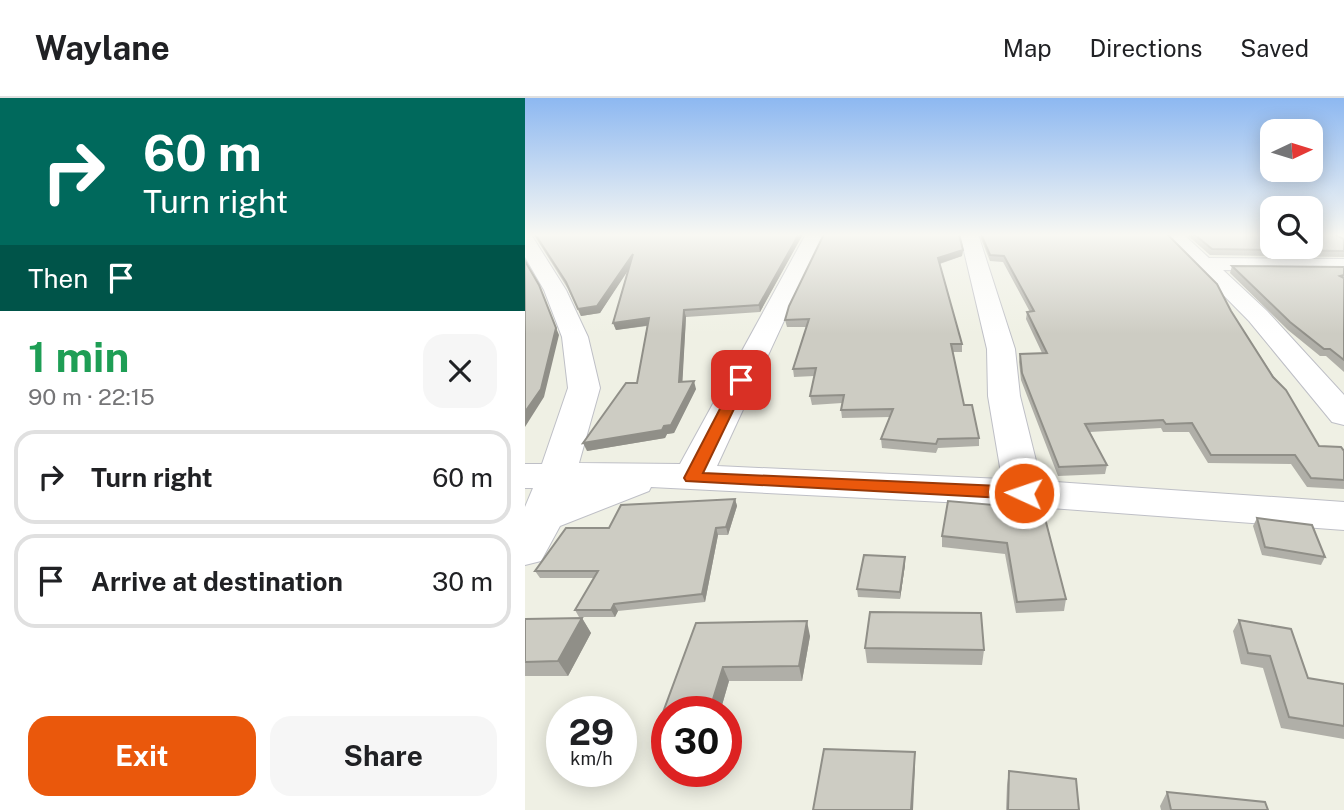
<!DOCTYPE html>
<html lang="en">
<head>
<meta charset="utf-8">
<style>
  body { margin:0; font-family:"Public Sans",sans-serif; background:#f6f6f6; color:#202124; height:100vh; display:flex; flex-direction:column; font-size:26px; white-space:nowrap }
  * { box-sizing:border-box; margin:0 }
  p { font-size:23px; color:#757577 }
  .icon { flex:none; width:38px; height:38px; fill:none; stroke:currentColor; stroke-width:2; stroke-linecap:round; stroke-linejoin:round }
  .map { position:relative; flex:1; overflow:hidden }
  .sheet { display:flex; flex-direction:column; background:#fff; width:525px }
  .sheet>* { flex:none }
  .guide { background:#00695c; color:#fff; overflow:hidden }
  .needle { width:46px; rotate:86deg }
  .controls { position:absolute; left:735px; top:21px; display:grid; gap:14px }
  .controls a { display:grid; place-items:center; width:63px; height:63px; border-radius:14px; background:#fff; box-shadow:0 4px 18px #0003; font-size:35px }
  .speed { position:absolute; left:21px; top:598px; display:flex; gap:14px; font-size:35px; font-weight:700; text-align:center }
  .speed>* { display:grid; place-content:center; width:91px; height:91px; border-radius:50%; background:#fff; box-shadow:0 4px 18px #0003; line-height:1 }
  .speed small { font-size:18px; font-weight:400 }
  .speed .limit { border:10px solid #d22; background:#fff; color:#111 }
  .pin { position:absolute; display:grid; place-items:center; width:60px; height:60px; color:#fff; margin:-30px; border-radius:14px; box-shadow:0 4px 10px #0006 }
  .me { position:absolute; width:77px; margin:-38px; rotate:273deg; stroke-linejoin:round; filter:drop-shadow(0 0 5px #0008) }
  .turn { display:flex; align-items:center; gap:24px; height:147px; padding:0 28px; font-size:32px }
  .turn .icon { width:91px; height:91px; stroke-width:2.5 }
  .turn b { display:block; font-size:49px; line-height:60px }
  .then { display:flex; align-items:center; height:66px; padding:0 28px; background:#0003; gap:14px; font-size:26px }
  .round { display:grid; place-items:center; flex:none; width:74px; height:74px; border-radius:21px; background:#f6f6f6 }
  .overview { display:flex; align-items:center; justify-content:space-between; height:119px; padding:0 28px }
  h1 { font-size:42px; font-weight:700; line-height:52px; color:#1e9e55 }
  .primary-button { display:flex; gap:14px; margin-top:auto; padding:14px 28px }
  .primary-button a { flex:1; height:80px; border-radius:21px; background:#ea580c; color:#fff; font-size:28px; font-weight:700; line-height:80px; text-align:center }
  .primary-button a+a { background:#f6f6f6; color:#202124 }
  ul { padding:0; list-style:none }
  li { display:flex; align-items:center; gap:21px; height:94px; margin:0 14px 10px; padding:0 14px; border:4px solid #e0e0e0; border-radius:21px }
  li div { flex:1 }
  li b { display:block; font-size:26px }
  li em { font-style:normal }
  header { display:flex; align-items:center; gap:42px; box-sizing:border-box; height:98px; padding:0 35px; background:#fff; border-bottom:2px solid #e0e0e0 }
  header strong { font-size:33px }
  nav { display:flex; gap:38px; margin-inline-start:auto; font-size:24px }
  main { display:flex; flex:1; min-height:0 }
  .map>svg:first-child { display:block }
  .lines { fill:none; stroke-linecap:round; stroke-linejoin:round }
  .street-casing { stroke:#bebfc6; stroke-width:2 }
  .street { fill:#fff; fill-rule:evenodd }
  .wall { fill:#b0afa8 }
  .shaded-wall { fill:#908f88 }
  .building { fill:#cdccc3; stroke:#908f88; stroke-width:2 }
  .route { fill:#ea580c; stroke:#983908; stroke-width:2 }
</style>
</head>
<body>
<header>
<strong>Waylane</strong>
<nav><a>Map</a><a>Directions</a><a>Saved</a></nav>
</header>
<main>
<section class="sheet">
<div class="guide">
<div class="turn"><svg class="icon" aria-label="right" viewBox="0 0 24 24"><path d="M7 20v-9h11M14 6l5 5-5 5"/></svg><div><b>60 m</b>Turn right</div></div>
<div class="then">Then<svg class="icon" aria-label="arrive" viewBox="0 0 24 24"><path d="M6 21V4h12l-3 4 3 4H6"/></svg></div>
</div>
<div class="overview"><div><h1>1 min</h1><p>90 m · 22:15</p></div><a class="round"><svg class="icon" aria-label="close" viewBox="0 0 24 24"><path d="M6 6l12 12M18 6L6 18"/></svg></a></div>
<ul>
<li><svg class="icon" aria-label="right" viewBox="0 0 24 24"><path d="M7 20v-9h11M14 6l5 5-5 5"/></svg><div><b>Turn right</b></div><em>60 m</em></li>
<li><svg class="icon" aria-label="arrive" viewBox="0 0 24 24"><path d="M6 21V4h12l-3 4 3 4H6"/></svg><div><b>Arrive at destination</b></div><em>30 m</em></li>
</ul>
<div class="primary-button"><a>Exit</a><a>Share</a></div>
</section>
<div class="map">
<svg width="819" height="712" viewBox="0 0 819 712">
  <rect width="100%" height="100%" fill="#eff0e4"/>
  <g class="lines">
    <defs>
      <path id="street" d="M0,136L7,138L41,192L63,239L75,290L54,365L155,366L281,136H299L192,368L477,381L463,298L462,251L435,136H453L490,251L495,298L516,383L819,404V432L499,408L126,389L124,393L35,428L16,463L0,467V409L8,390H0V366H17L43,290L37,239L19,192L0,159Z
        M638,136H658L684,160L819,161V173L698,172L742,213L819,297V327L807,324L724,223Z
        M801,136H819V147Z"/>
    </defs>
    <use href="#street" class="street-casing"/>
    <use href="#street" class="street"/>
  </g>
  <path class="wall" d="M7,136H278L235,214L161,219L157,283L171,291L149,335L142,336L140,340L62,353L112,285L122,228L91,232L88,225L103,171L75,215L56,218L43,191L9,137Z
    M454,136H642L706,213L794,348L819,353V391L782,389L766,366L683,365L664,334H638L636,330L565,334L582,367L580,376L533,378L496,282L494,264L495,256L517,255L501,221L502,214H505L478,164L465,163Z
    M661,136H747L819,141V159L685,157Z
    M438,152L437,158L415,166L437,246V254H428L439,307L454,340V348L413,350L411,355L357,350L356,341L365,319L317,320L316,312L317,305L287,307L285,298L289,278L269,279L268,271L281,229H262L260,222Z
    M707,168L819,169V274L801,258H795L763,232L705,175Z
    M210,401L212,408L203,437H193L180,504L93,513L90,519H54L50,512L69,480H15L10,473L84,430Z
    M480,408L541,501L539,513L491,515L480,456L417,449V438Z
    M732,420L800,459L796,467L737,457L728,428Z
    M380,459V467L375,501L333,499L332,491Z
    M57,520L66,535L43,578H0V521Z
    M714,522L783,580L819,586V641L756,630L738,570L716,566L708,533Z
    M171,525L285,538L277,583H204L195,614H142V626L137,617Z
    M340,550L459,552L457,567L342,565Z
    M484,673L554,712H481L482,687Z
    M642,694L743,712H636L635,708Z"/>
  <path class="shaded-wall" d="M274,136H278L235,214L234,207Z
    M438,152L437,158L413,166V160Z
    M108,156L110,162L75,215L56,218L53,211Z
    M14,187L34,237L19,299L0,329V314Z
    M159,212L161,219L157,292L154,284Z
    M124,220L126,227L91,232L88,225Z
    M169,283L171,291L149,335L142,336L140,340L62,353L58,345L139,328Z
    M210,401L212,408L203,437L201,429Z
    M191,430L193,437L180,504L177,496Z
    M380,459V467L375,501V494Z
    M89,506L93,513L90,519L86,512Z
    M57,520L66,535L43,578L33,563Z
    M282,523L285,538L277,583L274,568Z
    M198,569L204,583L195,614H184Z
    M390,654V668L388,712H386Z"/>
  <path class="building" d="M10,136H274L234,207L159,212L154,284L169,283L146,327L139,328L137,332L58,345L101,285H112L124,220L88,225L108,156L72,208L53,211L41,184Z
    M299,136H434L438,152L413,160L437,246H426L439,307H447L454,340L413,341L411,346L356,341L368,311L316,312L319,297L285,298L291,270L268,271L284,221L260,222L264,208Z
    M456,136H642L692,186L706,213L748,279L761,292L794,348L816,349L819,353V382L786,380L770,357H686L667,325L641,326L638,322L560,326L582,367L534,369L497,275L495,256L522,255L502,214L509,213L479,158L465,157Z
    M669,136H747V149H786V136H809L819,141V153L687,151Z
    M0,163L14,187L31,230L16,291L0,314Z
    M707,168L819,169V177L815,178L819,180V262L805,251H799L765,224Z
    M210,401L201,429L191,430L177,496L89,506L86,512H50L73,473H10L41,430H84L96,407Z
    M480,401L516,405L541,501L492,504L482,445L417,438L423,403L480,408Z
    M732,420L787,427L800,459L740,449Z
    M339,457L380,459L375,494L332,491Z
    M345,514L456,515L459,552L340,550Z
    M57,520L33,563L0,564V521Z
    M714,522L766,531L783,580L819,586V628L764,619L745,558L723,555Z
    M282,523L274,568L198,569L184,614H142V617H137L171,525Z
    M299,651L390,654L386,712H288Z
    M484,673L551,681L554,712H483Z
    M642,694L740,704L743,712H646Z"/>
  <linearGradient id="sky" x2="0" y2="1"><stop stop-color="#8db8f1"/><stop offset="0.58" stop-color="#f8f8f3"/><stop offset="1" stop-color="#f8f8f3" stop-opacity="0"/></linearGradient>
  <rect width="819" height="236" fill="url(#sky)"/>
  <path class="route" d="M216,278L223,282L178,375L499,389L507,395L499,401L161,383L159,380L210,282Z"/>
</svg>
<div class="controls">
<a><svg class="needle" viewBox="-14 -14 28 28"><path d="M0-13l5 13h-10z" fill="#e53935"/><path d="M0 13l5-13h-10z" fill="#757577"/></svg></a>
<a><svg class="icon" aria-label="search" viewBox="0 0 24 24"><circle cx="10" cy="10" r="6"/><path d="M15 15l6 6"/></svg></a>
</div>
<div class="speed"><div>29<small>km/h</small></div><div class="limit">30</div></div>
<div class="pin" style="left:216px;top:282px;background:#d93025"><svg class="icon" aria-label="arrive" viewBox="0 0 24 24"><path d="M6 21V4h12l-3 4 3 4H6"/></svg></div>
<svg class="me" style="left:499px;top:395px" viewBox="-20 -20 40 40"><circle r="17" fill="#ea580c" stroke="#fff" stroke-width="3"/><path d="M0-11L8 9 0 5-8 9z" fill="#fff"/></svg>
</div>
</main>
</body>
</html>
